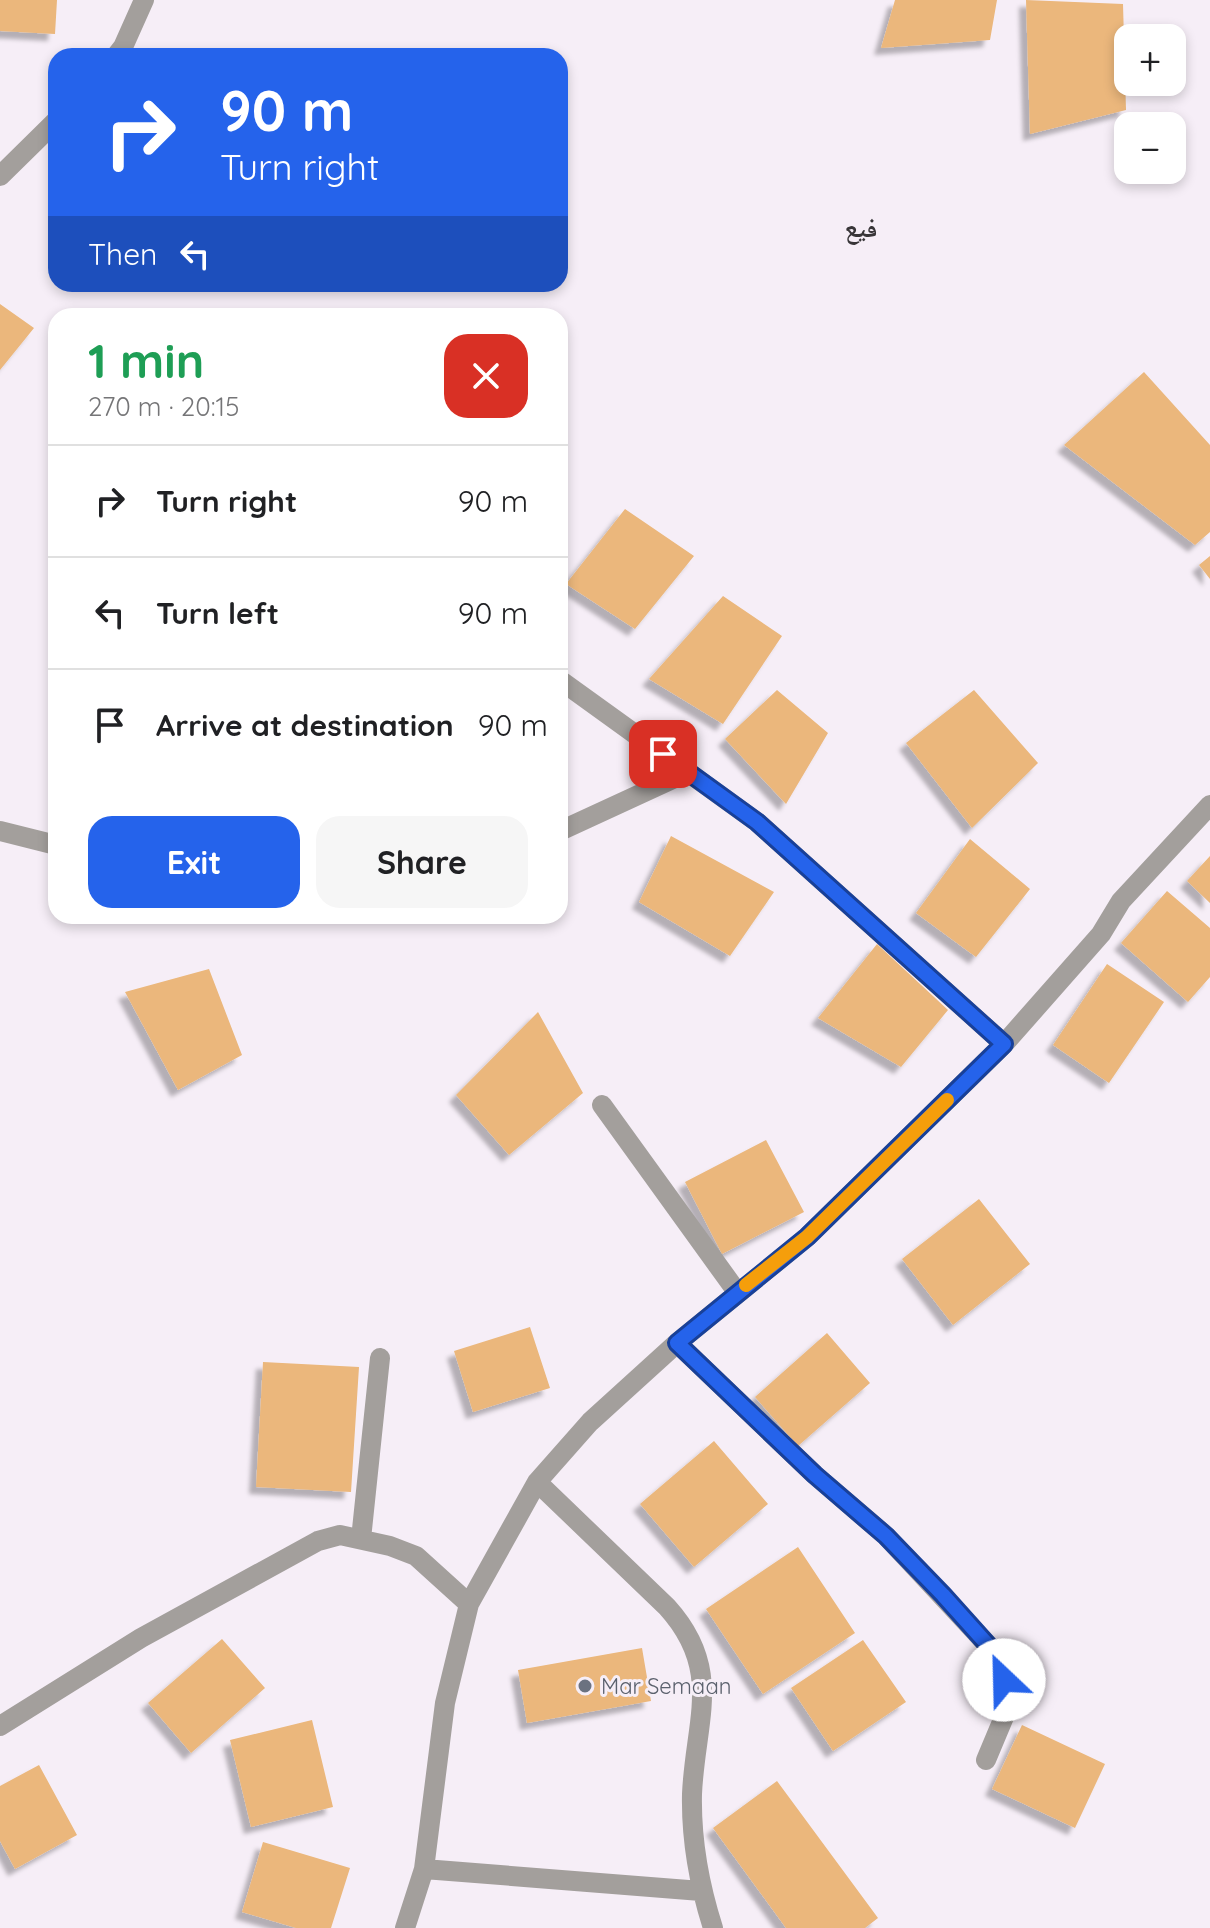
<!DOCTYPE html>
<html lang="en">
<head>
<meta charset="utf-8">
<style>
  body { margin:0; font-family:Quicksand,"Noto Naskh Arabic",sans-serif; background:#f6f6f6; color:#202124; height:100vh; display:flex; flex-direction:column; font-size:30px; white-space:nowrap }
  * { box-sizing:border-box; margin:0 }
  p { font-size:26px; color:#757577 }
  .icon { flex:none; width:44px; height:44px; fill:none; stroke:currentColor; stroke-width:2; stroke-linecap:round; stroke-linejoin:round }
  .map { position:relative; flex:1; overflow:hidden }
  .details { position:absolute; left:48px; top:308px; width:520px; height:616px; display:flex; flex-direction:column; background:#fff; border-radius:24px; box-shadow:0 4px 12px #0003 }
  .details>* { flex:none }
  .top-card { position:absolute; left:48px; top:48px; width:520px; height:244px; border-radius:24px; box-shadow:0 4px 12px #0003; background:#2563eb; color:#fff; overflow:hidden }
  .tools { position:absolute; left:1114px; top:24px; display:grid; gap:16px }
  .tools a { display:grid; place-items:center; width:72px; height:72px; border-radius:16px; background:#fff; box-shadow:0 4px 12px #0003; font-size:40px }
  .pin { position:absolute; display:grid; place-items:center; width:68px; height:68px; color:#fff; margin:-34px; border-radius:16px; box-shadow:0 4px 12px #0006 }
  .me { position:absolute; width:88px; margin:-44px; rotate:336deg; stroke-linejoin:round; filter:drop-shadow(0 0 6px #0008) }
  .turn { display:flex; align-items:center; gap:28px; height:168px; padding:0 40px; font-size:36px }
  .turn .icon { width:104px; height:104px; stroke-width:2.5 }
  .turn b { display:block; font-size:56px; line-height:68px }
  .then { display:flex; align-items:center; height:76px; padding:0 40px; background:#0003; gap:16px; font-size:30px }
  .round { display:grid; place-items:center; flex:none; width:84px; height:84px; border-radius:24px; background:#f6f6f6 }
  .overview { display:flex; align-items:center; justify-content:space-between; height:136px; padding:0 40px }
  h1 { font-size:48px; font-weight:700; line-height:60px; color:#1e9e55 }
  .cta { display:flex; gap:16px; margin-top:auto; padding:16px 40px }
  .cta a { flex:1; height:92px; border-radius:24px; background:#2563eb; color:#fff; font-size:32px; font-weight:700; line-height:92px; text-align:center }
  .cta a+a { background:#f6f6f6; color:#202124 }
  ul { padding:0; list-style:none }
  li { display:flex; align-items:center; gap:24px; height:112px; padding:0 40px; border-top:2px solid #e0e0e0 }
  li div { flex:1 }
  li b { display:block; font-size:30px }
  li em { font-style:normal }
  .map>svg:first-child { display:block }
  .building { fill:#ebb77b; filter:url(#shadow) }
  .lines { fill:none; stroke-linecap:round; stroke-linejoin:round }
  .minor { stroke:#a39f9c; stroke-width:20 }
  .route-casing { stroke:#184099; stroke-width:20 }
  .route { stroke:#2563eb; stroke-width:14 }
  .slow { stroke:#f59e0b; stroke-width:14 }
  .worship-dot { fill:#6b7280; stroke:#f6eef7; stroke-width:3 }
  .labels { text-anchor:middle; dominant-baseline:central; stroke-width:6; stroke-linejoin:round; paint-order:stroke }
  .worship-label { font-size:22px; fill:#5b616d; stroke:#f6eef7; text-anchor:start }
  .quarter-label { font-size:26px; font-weight:bold; fill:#383538; stroke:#f6eef7 }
</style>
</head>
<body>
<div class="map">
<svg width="1210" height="1928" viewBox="0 0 1210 1928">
  <defs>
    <filter id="shadow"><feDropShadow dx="-7" dy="7" stdDeviation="2" flood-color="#0004"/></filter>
  </defs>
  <rect width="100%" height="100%" fill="#f6eef7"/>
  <path class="building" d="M0,0H57L55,34L0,31Z
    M895,0H997L990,40L881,48Z
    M1026,0L1123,4L1126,110L1030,134Z
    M0,304L34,328L0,370Z
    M1144,372L1210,445V532L1195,545L1064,445Z
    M625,509L694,556L635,629L566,584Z
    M1210,556V579L1199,565Z
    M723,596L782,636L723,724L649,679Z
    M777,690L828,733L786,804L725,739Z
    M974,690L1038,763L972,828L906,743Z
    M671,836L774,892L730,956L639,902Z
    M970,839L1030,889L976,957L916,913Z
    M1210,856V903L1187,881Z
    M1167,891L1210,928V977L1188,1002L1121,943Z
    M877,944L948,1010L901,1067L818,1018Z
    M1107,964L1164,1002L1109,1083L1053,1045Z
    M209,969L242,1055L178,1090L125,992Z
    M538,1012L583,1093L509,1155L456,1095Z
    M766,1140L804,1212L722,1254L685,1182Z
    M979,1199L1030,1264L953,1325L902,1259Z
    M530,1327L550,1388L473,1412L454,1351Z
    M827,1333L870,1383L798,1446L755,1397Z
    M263,1362L359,1367L351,1492L256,1487Z
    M714,1441L768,1504L694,1567L640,1504Z
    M798,1547L855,1633L763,1694L706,1609Z
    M222,1639L265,1688L191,1753L148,1703Z
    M863,1640L906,1702L833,1751L791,1688Z
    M642,1648L651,1701L527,1723L518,1670Z
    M312,1720L333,1807L251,1827L230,1740Z
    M1022,1725L1105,1764L1075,1828L992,1789Z
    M39,1765L77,1835L15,1869L0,1841V1786Z
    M777,1781L878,1918L865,1928H786L713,1828Z
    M263,1842L350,1868L331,1928H296L242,1912Z"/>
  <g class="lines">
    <path class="minor" d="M116,56L123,47L144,0
      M0,176L56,121
      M560,680L757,822L1004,1044
      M0,831L56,845
      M560,831L688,772
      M602,1105L737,1292
      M677,1343L815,1475L886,1536L995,1653L1004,1680V1717L986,1760
      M537,1482L667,1607C724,1670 695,1721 692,1794C691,1841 699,1884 713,1928
      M361,1539L380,1358
      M0,1726L141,1638L318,1541L340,1535L390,1546L416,1556L469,1604
      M424,1869L701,1891
      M405,1928L424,1869L445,1703L469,1604L537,1482L590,1422L677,1343L807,1237L1004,1044L1101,934L1121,901L1210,805"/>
  </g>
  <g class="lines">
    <defs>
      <path id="route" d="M663,754L757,822L1004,1044L807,1237L677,1343L815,1475L886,1536L943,1595L995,1653L1004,1680"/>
    </defs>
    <use href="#route" class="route-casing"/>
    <use href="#route" class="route"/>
    <path class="slow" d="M746,1285L807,1237L947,1100"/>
  </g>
  <circle class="worship-dot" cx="585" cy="1686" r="8"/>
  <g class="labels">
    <g class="worship-label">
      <text x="601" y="1686">Mar Semaan</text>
    </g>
    <g class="quarter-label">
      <text x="861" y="227">فيع</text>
    </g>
  </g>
</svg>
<div class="tools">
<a>+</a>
<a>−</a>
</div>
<div class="pin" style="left:663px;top:754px;background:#d93025"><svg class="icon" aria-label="arrive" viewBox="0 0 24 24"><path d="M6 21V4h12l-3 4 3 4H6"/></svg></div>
<svg class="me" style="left:1004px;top:1680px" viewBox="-20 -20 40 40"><circle r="19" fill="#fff"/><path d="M0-13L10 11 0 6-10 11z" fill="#2563eb"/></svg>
<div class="top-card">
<div class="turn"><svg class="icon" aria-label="right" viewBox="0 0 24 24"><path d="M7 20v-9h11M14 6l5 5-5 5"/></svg><div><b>90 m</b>Turn right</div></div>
<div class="then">Then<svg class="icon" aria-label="left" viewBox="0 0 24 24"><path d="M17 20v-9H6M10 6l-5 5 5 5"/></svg></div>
</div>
<section class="details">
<div class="overview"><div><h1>1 min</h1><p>270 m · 20:15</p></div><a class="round" style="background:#d93025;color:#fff"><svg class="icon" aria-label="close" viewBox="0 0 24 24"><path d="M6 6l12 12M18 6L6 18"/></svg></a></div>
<ul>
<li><svg class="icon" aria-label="right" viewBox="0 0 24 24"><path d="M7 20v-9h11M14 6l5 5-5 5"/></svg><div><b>Turn right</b></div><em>90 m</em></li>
<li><svg class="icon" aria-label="left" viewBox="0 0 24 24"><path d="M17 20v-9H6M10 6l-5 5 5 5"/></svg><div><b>Turn left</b></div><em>90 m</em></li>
<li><svg class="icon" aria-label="arrive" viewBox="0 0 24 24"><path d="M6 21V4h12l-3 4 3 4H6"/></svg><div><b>Arrive at destination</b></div><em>90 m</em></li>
</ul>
<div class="cta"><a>Exit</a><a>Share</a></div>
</section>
</div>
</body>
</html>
